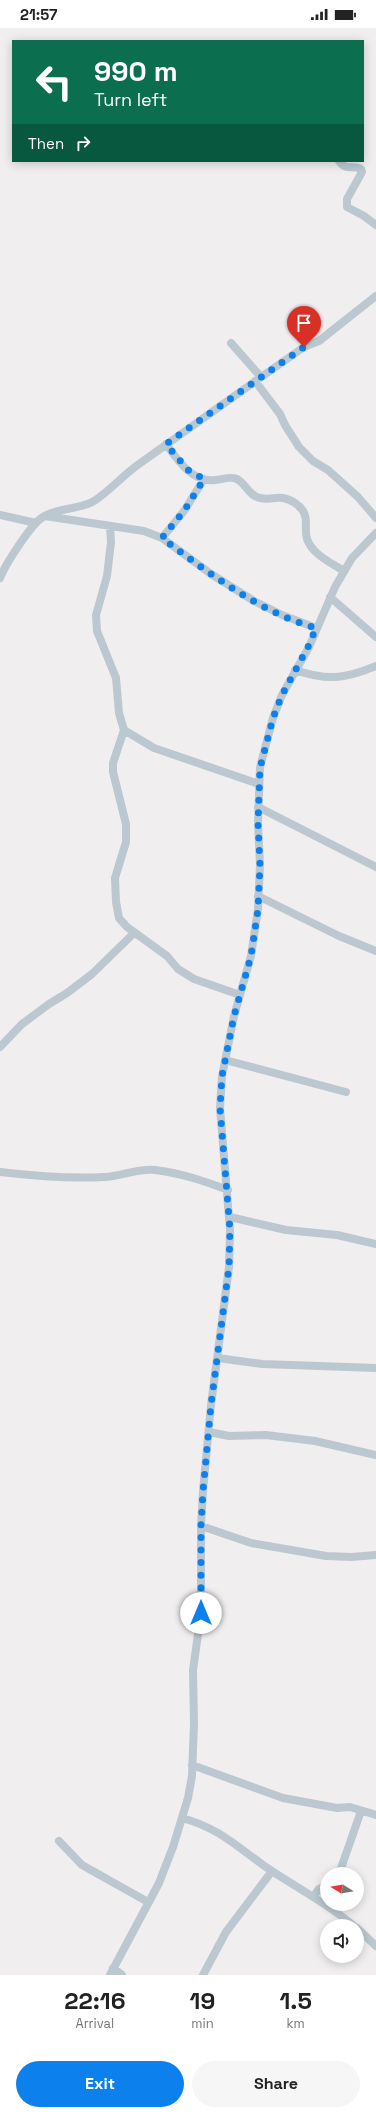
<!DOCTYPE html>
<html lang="en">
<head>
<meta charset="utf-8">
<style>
  body { margin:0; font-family:"Space Grotesk",sans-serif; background:#f6f6f6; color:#222; height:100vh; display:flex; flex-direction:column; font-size:15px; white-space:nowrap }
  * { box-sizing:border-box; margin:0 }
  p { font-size:13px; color:#767676 }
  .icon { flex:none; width:22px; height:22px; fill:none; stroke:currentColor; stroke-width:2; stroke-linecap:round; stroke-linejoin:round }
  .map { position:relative; height:1947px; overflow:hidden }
  .side { display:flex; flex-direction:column; background:#fff; flex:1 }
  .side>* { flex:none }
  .hud { position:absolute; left:12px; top:12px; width:352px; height:122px; border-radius:0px; box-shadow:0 2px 10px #0003; background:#0b6e4f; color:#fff; overflow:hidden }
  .needle { width:26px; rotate:281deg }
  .fabs { position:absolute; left:320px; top:1839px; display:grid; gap:8px }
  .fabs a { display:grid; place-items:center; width:44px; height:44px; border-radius:50%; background:#fff; box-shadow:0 2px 10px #0003; font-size:20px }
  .pin { position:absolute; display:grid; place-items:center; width:34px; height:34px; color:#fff; margin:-41px -17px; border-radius:50% 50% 50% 0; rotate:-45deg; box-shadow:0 0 4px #0007 }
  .pin .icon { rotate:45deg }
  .me { position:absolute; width:44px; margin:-22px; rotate:0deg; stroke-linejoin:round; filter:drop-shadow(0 0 3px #0008) }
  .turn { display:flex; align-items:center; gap:14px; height:84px; padding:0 16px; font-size:18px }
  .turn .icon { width:52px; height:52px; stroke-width:2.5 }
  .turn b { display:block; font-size:28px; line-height:34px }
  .then { display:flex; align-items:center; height:38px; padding:0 16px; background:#0003; gap:8px; font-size:15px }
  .eta { display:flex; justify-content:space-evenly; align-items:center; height:68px; text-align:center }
  .eta b { font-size:24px; font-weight:800; line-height:28px }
  .action { display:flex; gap:8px; margin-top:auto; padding:8px 16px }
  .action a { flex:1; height:46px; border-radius:24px; background:#0c81ed; color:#fff; font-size:16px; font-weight:800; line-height:46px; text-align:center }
  .action a+a { background:#f6f6f6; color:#222 }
  .status { display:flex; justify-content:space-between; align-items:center; height:28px; padding:0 20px; background:#fff; direction:ltr }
  .status svg { height:11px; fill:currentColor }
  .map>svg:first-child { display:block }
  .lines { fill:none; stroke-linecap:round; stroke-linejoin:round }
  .minor { stroke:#bbc8cf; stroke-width:8 }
  .route { stroke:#0c81ed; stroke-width:7; stroke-dasharray:0 12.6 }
</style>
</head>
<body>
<div class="status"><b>21:57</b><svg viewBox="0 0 49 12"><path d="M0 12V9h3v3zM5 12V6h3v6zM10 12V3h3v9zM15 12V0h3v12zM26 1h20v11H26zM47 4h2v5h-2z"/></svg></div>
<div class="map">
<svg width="376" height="1947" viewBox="0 0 376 1947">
  <rect width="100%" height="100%" fill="#f1eeef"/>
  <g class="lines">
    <path class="minor" d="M339,133C345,143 353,137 361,141L362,144L347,171V179L364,188L376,197
      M231,315L261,349
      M255,353L280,386L285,397L299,419L313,433L328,442L358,469L376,490
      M166,416C178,433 193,455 216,452C224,451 230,448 237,451C246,456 249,468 260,470C273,473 280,465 295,475C312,487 303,497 307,511C312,526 331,535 344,543
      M0,487L36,495
      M45,488L144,503L162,510L211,546L254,573L282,587L316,600
      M110,499L111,514L107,548L96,587L97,603L116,650L119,685L124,702L154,720L259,756
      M162,510L184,483L204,451
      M0,550C5,537 31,496 43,489C58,479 79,482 94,473C110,463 123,447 139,436C194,397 248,358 304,319L319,313L376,268
      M330,569L376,609
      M295,642C327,653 345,651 376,638
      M124,702L113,735V744L126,796V814L115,850L116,874L119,890L127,899L167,928L178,941L194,951L240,967
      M258,779L376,839
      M258,868L339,908L376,923
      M0,1019L22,996L49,976L67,965L92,946L134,905
      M225,1032L346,1064
      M0,1144C34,1148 69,1151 104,1149C121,1149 136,1140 155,1142C181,1145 204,1153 228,1162
      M230,1189L286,1202L337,1207L376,1216
      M218,1330L262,1336L376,1340
      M209,1404L229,1408L266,1407L315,1413L376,1427
      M201,1498L251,1515L326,1528L351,1529L376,1527
      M192,1737L283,1770L337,1780L350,1779L376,1787
      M182,1790C218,1800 234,1816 263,1837C293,1858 326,1874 354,1898
      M59,1813L82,1837L148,1874
      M339,1846L361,1783
      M313,1869L319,1861L327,1857
      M357,1900L376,1918
      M113,1940L122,1947
      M110,1947L159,1855L173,1819L188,1770L192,1748L194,1695L193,1642L201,1585V1498L203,1463L211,1377L229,1239L230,1202L220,1080L222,1048L234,988L251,928L258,881L260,837L258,795L260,739L273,690L282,667L309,619L335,559L352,530L376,505
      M203,1947L226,1904L272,1843"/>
  </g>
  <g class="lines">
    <path class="route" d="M201,1585V1498L203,1463L211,1377L229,1239L230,1202L220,1080L222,1048L234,988L251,928L258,881L260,837L258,795L260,740L273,690L282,667L308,619L316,600C259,584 209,545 162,510L184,483L204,451L188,442L166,416L304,319"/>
  </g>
</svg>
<div class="fabs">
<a><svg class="needle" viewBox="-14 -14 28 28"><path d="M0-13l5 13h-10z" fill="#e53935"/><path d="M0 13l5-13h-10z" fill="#767676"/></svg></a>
<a><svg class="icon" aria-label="sound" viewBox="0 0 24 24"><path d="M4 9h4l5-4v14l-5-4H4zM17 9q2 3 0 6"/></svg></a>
</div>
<div class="pin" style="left:304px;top:319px;background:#d93025"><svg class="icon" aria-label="arrive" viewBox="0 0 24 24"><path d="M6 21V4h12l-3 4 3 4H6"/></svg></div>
<svg class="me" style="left:201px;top:1585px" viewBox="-20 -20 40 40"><circle r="19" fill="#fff"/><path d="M0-13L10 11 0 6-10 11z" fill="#0c81ed"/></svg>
<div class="hud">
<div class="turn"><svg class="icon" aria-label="left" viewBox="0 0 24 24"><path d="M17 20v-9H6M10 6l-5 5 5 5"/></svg><div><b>990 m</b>Turn left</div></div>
<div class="then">Then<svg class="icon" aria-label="right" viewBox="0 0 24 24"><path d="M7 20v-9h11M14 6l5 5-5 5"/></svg></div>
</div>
</div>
<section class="side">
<div class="eta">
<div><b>22:16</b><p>Arrival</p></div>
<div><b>19</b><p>min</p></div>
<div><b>1.5</b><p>km</p></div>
</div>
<div class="action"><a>Exit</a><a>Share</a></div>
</section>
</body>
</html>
